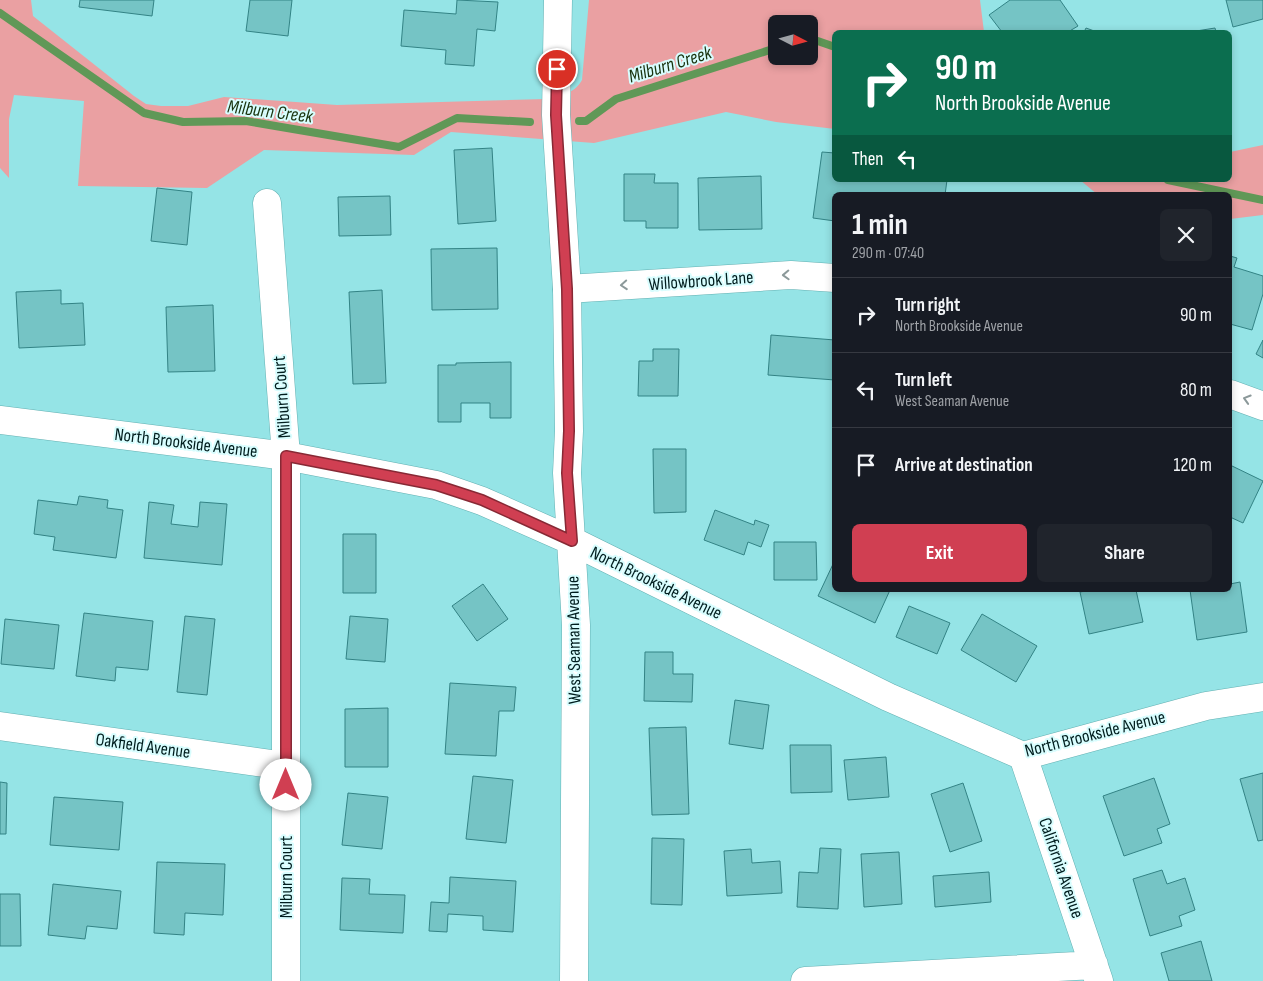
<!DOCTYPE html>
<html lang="en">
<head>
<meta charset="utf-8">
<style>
  body { margin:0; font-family:"Sofia Sans Condensed",sans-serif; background:#20242c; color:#f1f3f6; height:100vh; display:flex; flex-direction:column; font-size:19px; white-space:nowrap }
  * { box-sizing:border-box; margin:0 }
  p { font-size:16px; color:#9ea1a6 }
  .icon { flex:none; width:28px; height:28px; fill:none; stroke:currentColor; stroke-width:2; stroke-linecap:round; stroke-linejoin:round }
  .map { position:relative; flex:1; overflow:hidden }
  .sheet { position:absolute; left:832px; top:192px; width:400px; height:400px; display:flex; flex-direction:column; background:#171b24; border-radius:8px; box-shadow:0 2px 8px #0003 }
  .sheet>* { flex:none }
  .top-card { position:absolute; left:832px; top:30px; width:400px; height:152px; border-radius:8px; box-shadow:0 2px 8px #0003; background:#0b6e4f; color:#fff; overflow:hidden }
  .needle { width:32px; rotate:96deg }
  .buttons { position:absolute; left:768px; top:15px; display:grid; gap:10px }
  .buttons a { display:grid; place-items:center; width:50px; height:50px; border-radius:8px; background:#171b24; box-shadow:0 2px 8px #0003; font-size:25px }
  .pin { position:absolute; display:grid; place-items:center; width:42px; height:42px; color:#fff; margin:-21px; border:2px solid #fff; border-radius:50%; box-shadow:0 1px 5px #0007 }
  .me { position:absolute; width:55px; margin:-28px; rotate:0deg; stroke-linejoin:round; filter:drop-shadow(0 0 4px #0008) }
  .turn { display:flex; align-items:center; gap:18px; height:105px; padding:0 20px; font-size:22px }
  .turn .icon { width:65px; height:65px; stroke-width:2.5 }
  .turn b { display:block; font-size:35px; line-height:42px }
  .then { display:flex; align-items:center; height:48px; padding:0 20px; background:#0003; gap:10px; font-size:19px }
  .round { display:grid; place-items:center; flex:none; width:52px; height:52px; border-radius:8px; background:#20242c }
  .headline { display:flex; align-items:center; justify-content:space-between; height:85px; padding:0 20px }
  h1 { font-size:30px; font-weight:700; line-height:38px }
  .primary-button { display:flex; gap:10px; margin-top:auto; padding:10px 20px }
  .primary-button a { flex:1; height:58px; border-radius:8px; background:#d03f52; color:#fff; font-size:20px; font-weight:700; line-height:58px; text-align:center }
  .primary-button a+a { background:#20242c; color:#f1f3f6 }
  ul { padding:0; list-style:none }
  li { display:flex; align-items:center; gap:15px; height:75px; padding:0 20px; border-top:1px solid #363941 }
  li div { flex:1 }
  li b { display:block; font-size:19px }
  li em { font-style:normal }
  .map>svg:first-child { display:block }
  .green { fill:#eaa0a2; fill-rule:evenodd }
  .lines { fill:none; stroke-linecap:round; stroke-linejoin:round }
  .stream { stroke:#609857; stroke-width:8 }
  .building { fill:#75c4c5; stroke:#338385 }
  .street-casing { stroke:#62b0b2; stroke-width:29 }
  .secondary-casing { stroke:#62b0b2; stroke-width:29 }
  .street { stroke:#fff; stroke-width:28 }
  .secondary { stroke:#fff; stroke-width:28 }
  .oneway { stroke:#8c999a }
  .route-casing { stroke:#872935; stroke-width:12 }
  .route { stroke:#d03f52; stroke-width:9 }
  .labels { text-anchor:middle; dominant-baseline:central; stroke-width:4; stroke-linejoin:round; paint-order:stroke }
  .street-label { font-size:18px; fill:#001d1e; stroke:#d8fdfe }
  .water-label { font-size:19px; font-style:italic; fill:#19330e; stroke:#d8fdfe }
</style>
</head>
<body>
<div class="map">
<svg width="1263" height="981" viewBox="0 0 1263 981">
  <rect width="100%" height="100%" fill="#95e4e6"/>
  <path class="green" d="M0,0H31L33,16L134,96L146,104L161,106H188L224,97L337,105L546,99C561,96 574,94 582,80L589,0H980L984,32H835V129L776,122L726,112L594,143L451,132L414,155L264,150L207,188L78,186L84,101L14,95L9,119V178L0,168ZM776,24H809V56H776Z
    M1263,145V215L1230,219V195H1098L1080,180H1230V152Z"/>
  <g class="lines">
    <path class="stream" d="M0,13L144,113L183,122L246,121L399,147L457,118L530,122
      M809,38L835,47
      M579,121H586L616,99L776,48
      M1168,180L1263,200"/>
  </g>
  <path class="building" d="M80,0H154L152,16L79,7Z
    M250,0H292L288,36L246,31Z
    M457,0L498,2L495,31L477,29L474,66L445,64L446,50L401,46L404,10L456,14Z
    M1010,0H1060L1078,26L1068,32H1002L989,15Z
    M1226,0H1263V19L1233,27Z
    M1086,28L1097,32H1084Z
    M1215,28L1216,32H1190Z
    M492,148L496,221L458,224L454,150Z
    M822,152L835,153V180H947L945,195H835V221L813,218Z
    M624,174H655L654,183H678V228H646V221H624Z
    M761,176L762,229L699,230L698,178Z
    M157,188L192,192L187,245L151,241Z
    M390,196L391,235L339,236L338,197Z
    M497,248L498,309L432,310L431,249Z
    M1230,256L1237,258L1234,267L1263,276V294L1252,330L1230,324Z
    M61,290V304L83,303L85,345L19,348L16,292Z
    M382,290L386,383L353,384L349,292Z
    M213,305L215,371L168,372L166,307Z
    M771,335L835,340V380L768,375Z
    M1263,340V358L1256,354Z
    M653,349H679L678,396H638L639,361H653Z
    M511,362V418H490V403H461V422H438V365H456V363Z
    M653,449H686V512L654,513Z
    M1230,465L1263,481L1243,523L1230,517Z
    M79,496L108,500L107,508L123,510L116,558L53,550L55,537L34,534L38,500L77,505Z
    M149,502L174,505L171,524L198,527L200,502L227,504L222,565L144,558Z
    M715,510L754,525L755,520L769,525L761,547L748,542L744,555L704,540Z
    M343,534H376V593H343Z
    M774,542H816L817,580H774Z
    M834,562L835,590H890L875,623L818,596Z
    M1240,582L1247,632L1197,640L1190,590H1230V584Z
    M483,584L508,619L477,641L452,606Z
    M1091,590H1136L1143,622L1089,634L1080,592Z
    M909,606L950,623L937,654L896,637Z
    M84,613L153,621L148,670L116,667L115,681L76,676Z
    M982,614L1037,646L1016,682L961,650Z
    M185,616L215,619L207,695L177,692Z
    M350,616L388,619L385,662L346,659Z
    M5,619L59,625L54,669L1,664Z
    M645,652H673V674H693L692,702L644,701Z
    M450,683L516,687L514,711H499L496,756L445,754Z
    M735,700L769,705L763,749L729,744Z
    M388,708V767H345V709Z
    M686,727L689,814L652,815L649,728Z
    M790,745H831L832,792L791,793Z
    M886,757L889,797L848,800L844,760Z
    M1263,773V840L1258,841L1240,779Z
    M473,776L513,780L506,843L466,839Z
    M1154,778L1170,824L1157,829L1162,843L1124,856L1103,796Z
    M0,782L7,783L6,834H0Z
    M963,783L982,841L950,852L931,794Z
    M348,793L388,797L382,849L342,845Z
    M54,797L123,802L119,850L50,845Z
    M652,838L684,839L682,905L651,904Z
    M820,848L841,849L838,909L797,907L799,872L818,873Z
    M751,849L752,863L780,861L782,893L727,896L724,851Z
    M899,852L902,904L864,907L861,854Z
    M157,862L225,864L223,915L185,913L184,935L154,933Z
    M1162,870L1167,884L1185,878L1195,910L1179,916L1182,926L1150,936L1133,879Z
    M989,872L991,902L935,907L933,876Z
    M450,877L516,881L513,932L483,930V916L448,914L447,932L429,931L431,902L449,903Z
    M342,878L370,879L369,894L405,895L403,933L340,930Z
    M53,884L121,891L117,929L87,926L85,939L48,935Z
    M0,894H20L21,946H0Z
    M1201,941L1212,981H1169L1161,953Z"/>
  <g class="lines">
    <defs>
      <path id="street" d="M267,203L286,456V981
        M567,289L791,275L835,278
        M1230,394L1263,406
        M0,726L286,766
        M1023,756L1099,981
        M805,981L1094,965"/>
      <path id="secondary" d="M558,0L556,115L567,289L569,431L567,473L576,625L574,981
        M0,420L286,456L436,485L482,501L572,541L888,697L1023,756L1206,706L1263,697"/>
    </defs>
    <use href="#street" class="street-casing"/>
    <use href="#secondary" class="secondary-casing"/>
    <use href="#street" class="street"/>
    <use href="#secondary" class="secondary"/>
  </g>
  <defs><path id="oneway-chevron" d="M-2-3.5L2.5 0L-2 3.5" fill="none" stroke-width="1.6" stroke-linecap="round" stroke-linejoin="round" transform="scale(1.25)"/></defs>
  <g class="oneway">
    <use href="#oneway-chevron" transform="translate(786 275) rotate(178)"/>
    <use href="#oneway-chevron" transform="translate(624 285) rotate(176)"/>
    <use href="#oneway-chevron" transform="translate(1247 399) rotate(-163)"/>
  </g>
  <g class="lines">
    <defs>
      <path id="route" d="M286,785V456L436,485L482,500L572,541L567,473L569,431L567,289L556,115L557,69"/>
    </defs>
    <use href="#route" class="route-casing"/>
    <use href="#route" class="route"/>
  </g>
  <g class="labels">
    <g class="street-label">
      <text transform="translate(701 281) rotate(-4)">Willowbrook Lane</text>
      <text transform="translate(282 397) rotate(-94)">Milburn Court</text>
      <text transform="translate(186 443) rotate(7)">North Brookside Avenue</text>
      <text transform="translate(656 583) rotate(26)">North Brookside Avenue</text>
      <text transform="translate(574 640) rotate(-91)">West Seaman Avenue</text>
      <text transform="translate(1095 734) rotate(-14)">North Brookside Avenue</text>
      <text transform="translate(143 746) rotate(8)">Oakfield Avenue</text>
      <text transform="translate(1061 868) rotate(71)">California Avenue</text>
      <text transform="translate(286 877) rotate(-90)">Milburn Court</text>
    </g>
    <g class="water-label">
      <text transform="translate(670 65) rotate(-17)">Milburn Creek</text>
      <text transform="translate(270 112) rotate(7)">Milburn Creek</text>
    </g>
  </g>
</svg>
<div class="buttons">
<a><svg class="needle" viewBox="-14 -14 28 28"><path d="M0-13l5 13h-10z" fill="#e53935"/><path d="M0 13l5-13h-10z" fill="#9ea1a6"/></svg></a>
</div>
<div class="pin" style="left:557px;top:69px;background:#d93025"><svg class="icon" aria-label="arrive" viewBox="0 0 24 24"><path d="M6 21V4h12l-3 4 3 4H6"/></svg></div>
<svg class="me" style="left:286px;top:785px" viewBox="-20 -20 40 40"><circle r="19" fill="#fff"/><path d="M0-13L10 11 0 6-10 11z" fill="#d03f52"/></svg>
<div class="top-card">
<div class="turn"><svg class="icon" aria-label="right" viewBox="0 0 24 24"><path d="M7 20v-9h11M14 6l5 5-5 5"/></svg><div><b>90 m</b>North Brookside Avenue</div></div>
<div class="then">Then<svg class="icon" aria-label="left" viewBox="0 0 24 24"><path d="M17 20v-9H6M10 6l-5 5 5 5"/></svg></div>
</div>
<section class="sheet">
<div class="headline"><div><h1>1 min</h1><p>290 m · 07:40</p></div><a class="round"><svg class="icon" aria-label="close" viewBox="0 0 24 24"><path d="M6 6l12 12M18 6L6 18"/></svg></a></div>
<ul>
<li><svg class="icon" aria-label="right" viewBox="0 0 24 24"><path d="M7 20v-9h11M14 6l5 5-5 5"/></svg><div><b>Turn right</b><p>North Brookside Avenue</p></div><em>90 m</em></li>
<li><svg class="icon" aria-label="left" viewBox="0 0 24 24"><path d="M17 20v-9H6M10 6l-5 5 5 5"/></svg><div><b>Turn left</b><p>West Seaman Avenue</p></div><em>80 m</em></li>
<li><svg class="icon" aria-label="arrive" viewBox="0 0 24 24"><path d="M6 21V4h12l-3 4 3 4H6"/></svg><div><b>Arrive at destination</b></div><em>120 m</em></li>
</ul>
<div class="primary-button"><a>Exit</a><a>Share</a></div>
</section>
</div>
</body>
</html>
